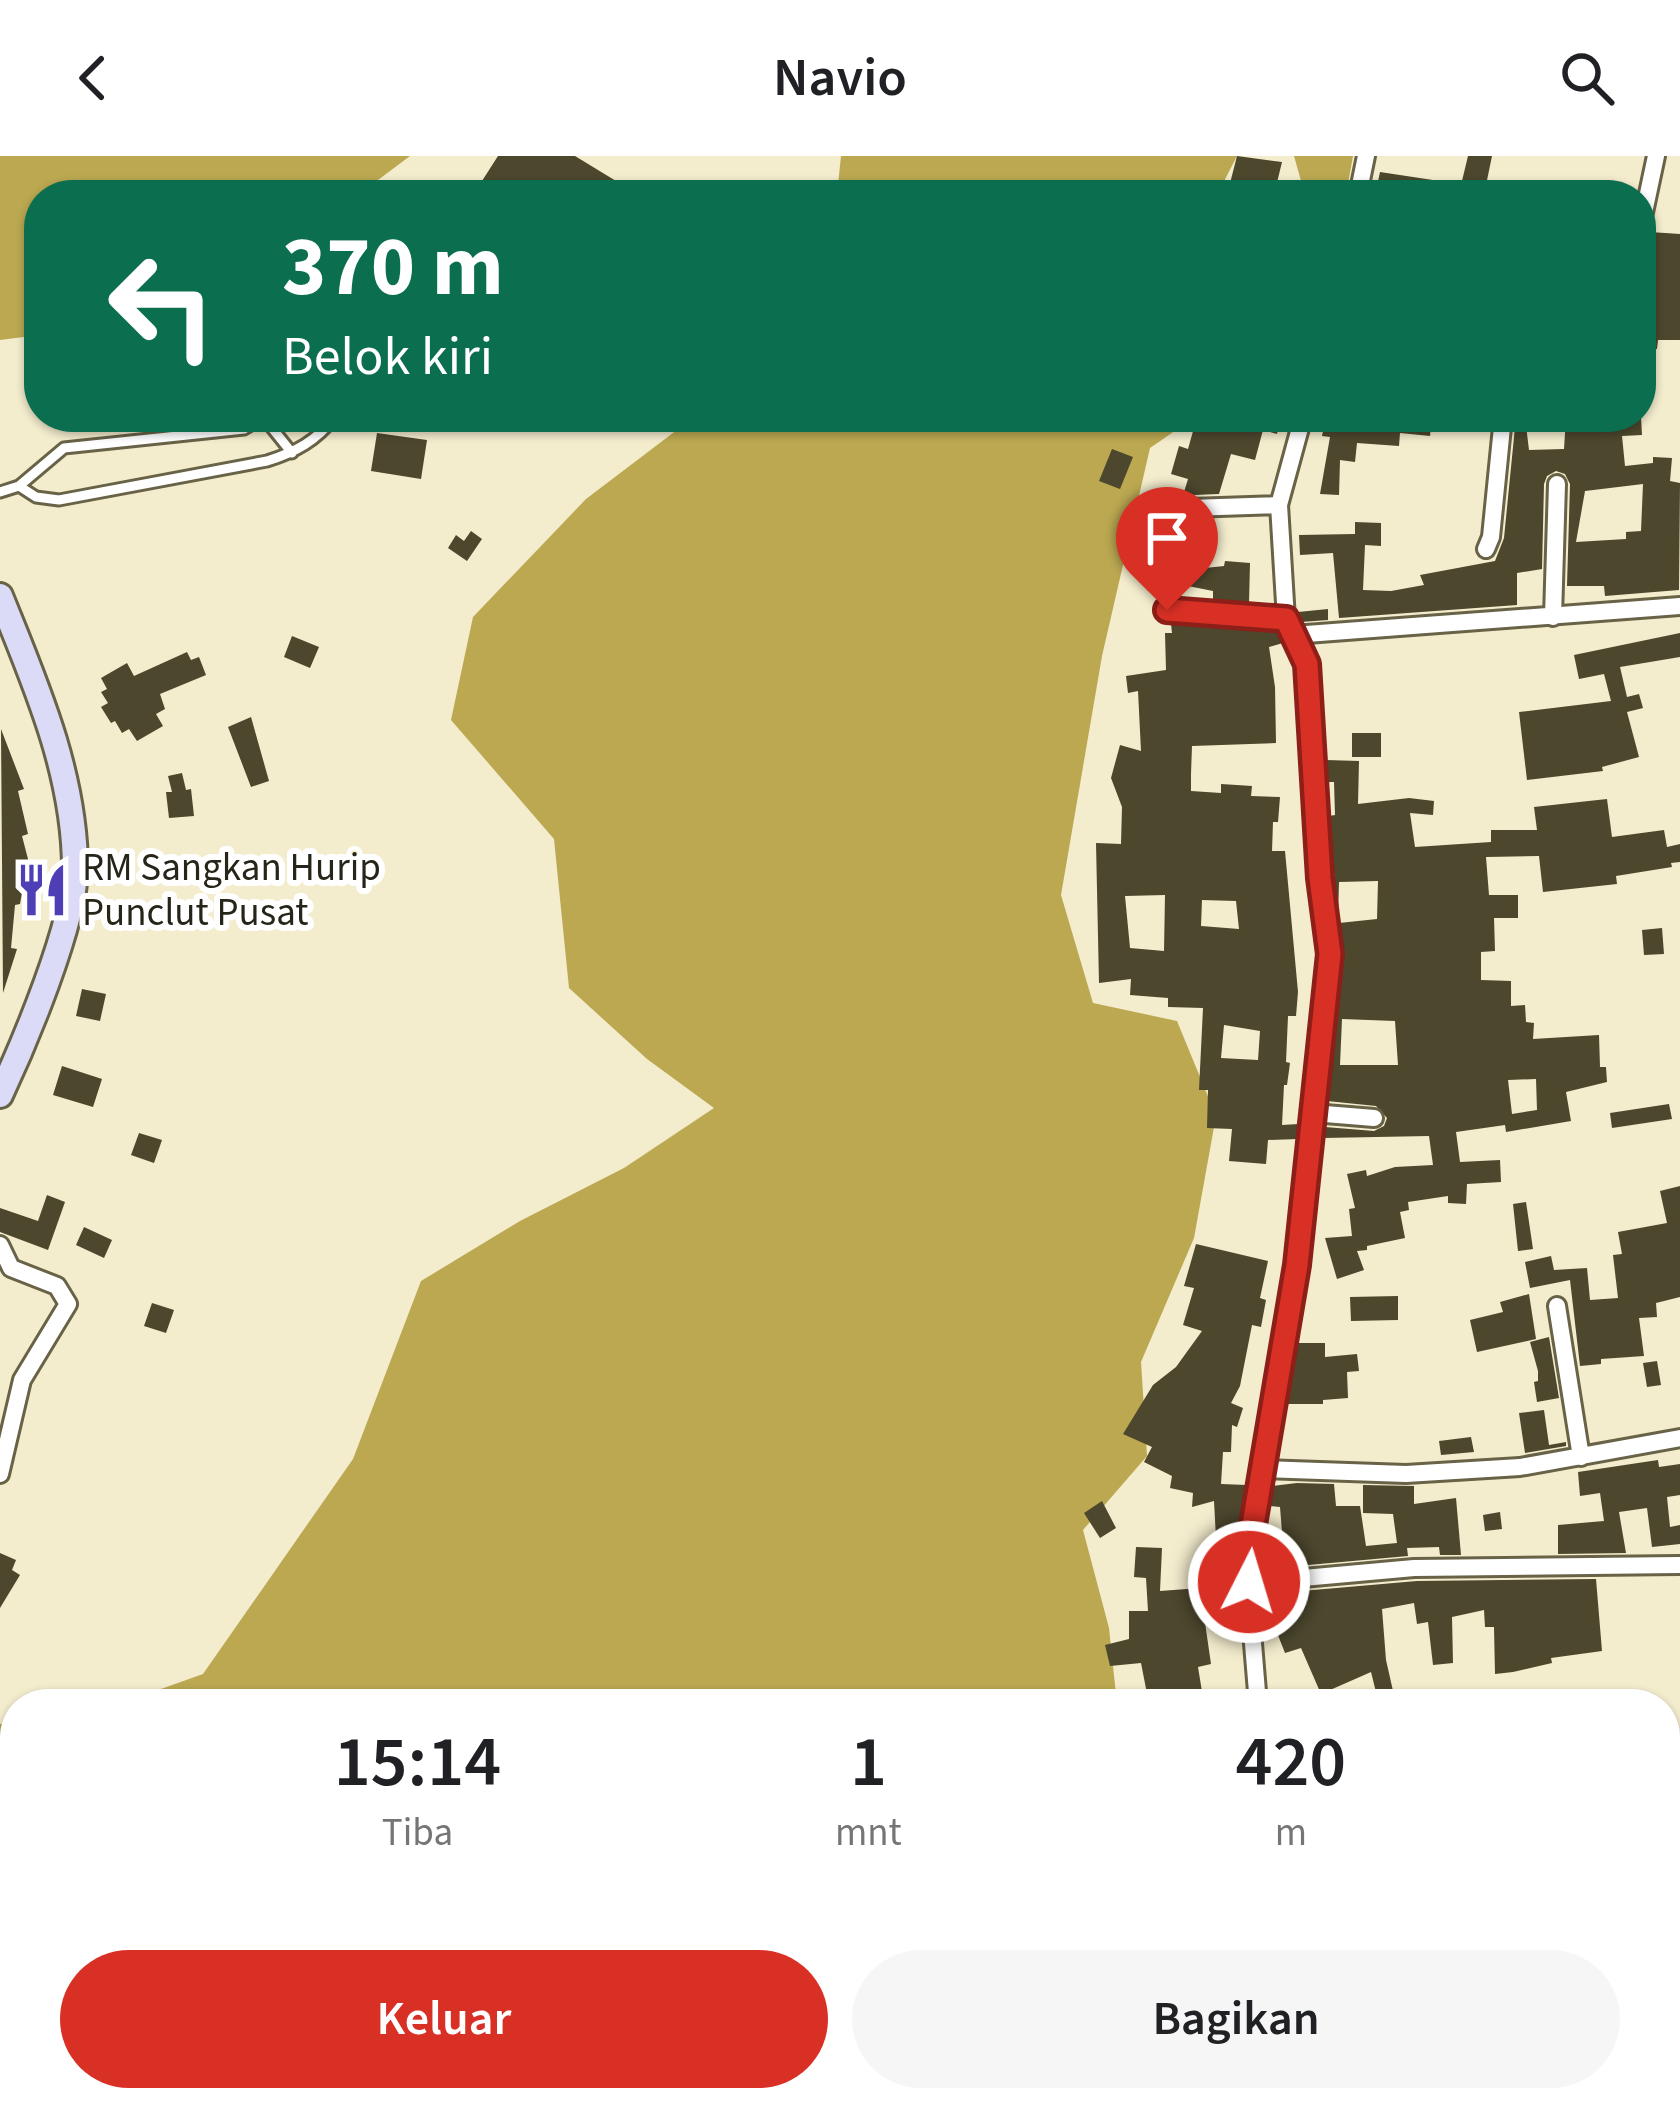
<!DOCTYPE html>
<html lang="id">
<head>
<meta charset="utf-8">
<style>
  body { margin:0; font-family:"Source Sans 3",sans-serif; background:#f6f6f6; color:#202124; height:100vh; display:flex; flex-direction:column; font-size:45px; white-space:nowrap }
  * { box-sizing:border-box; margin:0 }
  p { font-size:39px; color:#757577 }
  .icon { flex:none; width:66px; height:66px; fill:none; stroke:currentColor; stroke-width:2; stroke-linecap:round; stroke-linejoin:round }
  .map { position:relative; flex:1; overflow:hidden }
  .details { position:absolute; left:0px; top:1533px; width:1680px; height:423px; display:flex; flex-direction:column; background:#fff; border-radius:48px 48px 0 0; box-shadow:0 3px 9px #0004 }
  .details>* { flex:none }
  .hud { position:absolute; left:24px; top:24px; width:1632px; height:252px; border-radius:48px; box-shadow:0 3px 9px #0004; background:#0b6e4f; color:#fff; overflow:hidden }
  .pin { position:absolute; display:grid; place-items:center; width:102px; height:102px; color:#fff; margin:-123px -51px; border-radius:50% 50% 50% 0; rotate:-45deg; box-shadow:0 0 12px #0007 }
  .pin .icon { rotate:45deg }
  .me { position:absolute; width:132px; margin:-66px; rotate:5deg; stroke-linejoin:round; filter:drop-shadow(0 0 9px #0008) }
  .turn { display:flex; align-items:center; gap:42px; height:252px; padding:0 60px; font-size:54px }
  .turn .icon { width:156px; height:156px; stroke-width:2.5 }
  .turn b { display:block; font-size:84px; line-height:102px }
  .eta { display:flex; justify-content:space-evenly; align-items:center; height:204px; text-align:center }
  .eta b { font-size:72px; font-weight:600; line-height:84px }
  .cta { display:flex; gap:24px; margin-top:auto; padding:24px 60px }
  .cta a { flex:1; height:138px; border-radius:72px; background:#d93025; color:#fff; font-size:48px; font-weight:600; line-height:138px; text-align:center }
  .cta a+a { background:#f6f6f6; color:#202124 }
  header { display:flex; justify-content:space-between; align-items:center; height:156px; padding:0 60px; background:#fff; font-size:54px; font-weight:600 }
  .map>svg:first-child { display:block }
  .forest { fill:#bba851 }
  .building { fill:#4c472d; fill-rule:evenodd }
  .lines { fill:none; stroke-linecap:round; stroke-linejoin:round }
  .service-casing { stroke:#686247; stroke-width:15 }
  .minor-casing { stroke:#686247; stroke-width:22 }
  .secondary-casing { stroke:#686247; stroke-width:30 }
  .service { stroke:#fff; stroke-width:9 }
  .minor { stroke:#fff; stroke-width:16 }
  .secondary { stroke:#dbdbf8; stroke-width:24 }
  .route-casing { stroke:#8d1f18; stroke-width:30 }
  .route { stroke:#d93025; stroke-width:21 }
  .labels { text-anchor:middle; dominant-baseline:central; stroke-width:12; stroke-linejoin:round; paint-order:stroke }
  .poi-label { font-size:39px; fill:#272519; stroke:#fff; text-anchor:start }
</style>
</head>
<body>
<header><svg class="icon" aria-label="back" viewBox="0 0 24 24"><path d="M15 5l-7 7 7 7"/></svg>Navio<svg class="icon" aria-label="search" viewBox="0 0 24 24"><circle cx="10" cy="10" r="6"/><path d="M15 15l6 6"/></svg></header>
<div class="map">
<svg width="1680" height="1955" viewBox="0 0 1680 1955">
  <rect width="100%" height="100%" fill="#f3eccd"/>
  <path class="forest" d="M0,0H410L358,39H39V179L0,184Z
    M841,0H1237L1217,39H837Z
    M1294,0H1353L1346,39H1305Z
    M694,261H1195L1150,292L1102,500L1061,739L1093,847L1177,865L1216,960L1194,1082L1141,1206L1147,1300L1083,1374L1109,1472L1117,1548H119L203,1518L353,1303L421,1125L520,1065L624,1012L714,952L647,903L569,832L554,683L451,564L473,461L586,343Z
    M15,1566V1941H185L186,1955H0V1568Z
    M539,1941H679L658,1955H539Z
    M744,1941H1155L1156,1955H762Z"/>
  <path class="building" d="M498,0H575L639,39H473Z
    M1237,0L1282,6L1274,39H1227Z
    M1468,0H1492L1485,34L1461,29Z
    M1380,16L1446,26L1444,39H1420L1377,30Z
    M1650,76L1680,78V184H1658L1657,193H1641L1642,78Z
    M1197,261H1281L1277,278L1263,274L1255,304L1231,298L1219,338L1194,339L1184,336L1188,323L1171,318L1179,290L1188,293Z
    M1326,261L1360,267V261H1432L1430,280L1400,277L1399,290L1357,287L1355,306L1340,304L1339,339L1320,338L1330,281L1322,280Z
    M1516,261H1525L1529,294L1564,293L1566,261H1641L1642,279L1622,280L1625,310L1653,307V301L1672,302L1670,325L1680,327L1679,434L1605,440L1604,430H1567L1570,328L1565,318L1556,315L1547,320L1544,328L1542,413L1517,417V449L1339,462L1333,397L1300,399L1299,379L1355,378V366L1381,367V390L1365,389L1363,434L1391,435L1424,429L1420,419L1495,405L1504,382ZM1643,328L1641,375L1626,376V383L1576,386L1585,335Z
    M377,277L427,284L421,323L371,315Z
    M1112,293L1133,301L1120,333L1099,325Z
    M471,375L482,383L467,405L448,392L456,379L464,385Z
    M1225,405L1250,407L1249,447L1213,445V435L1183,429L1186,414L1224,410Z
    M1328,453V464L1301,466L1299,460L1298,456Z
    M1171,468L1278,475L1283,487L1269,491L1275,531L1276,587L1192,590L1191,618V635L1221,637V628L1252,630L1251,640L1280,641L1278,666H1273L1272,695H1285L1298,836L1296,860H1288L1286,906L1290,907L1287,929H1284L1282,969L1299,968L1298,983L1268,984L1266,1008L1229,1005L1232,973L1207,972L1208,934H1199L1203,852L1168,851V842L1130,839L1131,823L1099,827L1096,687L1121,688L1122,651L1111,622L1120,589L1141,595L1138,535L1128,537L1126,520L1166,514L1165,477H1172ZM1165,739L1164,795L1130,792L1125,740ZM1202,744L1236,745L1239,773L1201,770ZM1224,869L1260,875L1258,904L1221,902Z
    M1680,477V501L1620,511L1627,541L1639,538L1643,552L1627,556L1639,601L1602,611L1603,615L1527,624L1519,556L1611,545L1604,518L1579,523L1574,499Z
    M292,480L319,491L310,512L284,501Z
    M187,496L191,504L199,501L206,519L160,538L165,553L156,558L163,570L137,585L129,573L122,577L115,565L111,567L101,551L108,547L101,536L107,533L101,522L127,507L134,520Z
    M251,561L269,625L251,631L228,571Z
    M1,573L24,633L18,635L28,678L22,680L28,703L20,748L15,749L11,792L17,793L3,837Z
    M1352,577H1381V601H1352Z
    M1326,604L1359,605L1358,648L1409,642L1434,645L1433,659L1410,657L1415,691L1491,686V674H1537L1534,651L1607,643L1612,681L1664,674L1667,691L1680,688V706L1671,707L1672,711L1616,720L1617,728L1543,736L1539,700L1486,701L1489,739H1518V762H1494L1495,795L1481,796V824L1511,825V850L1525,849L1526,866L1534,867L1533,883L1599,879L1600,911H1606L1607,926L1566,936L1571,965L1506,976L1505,969L1456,976L1460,1006L1500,1004L1501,1026L1467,1028L1466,1048L1448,1047V1040L1408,1046L1409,1054L1400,1056L1405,1082L1367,1090V1094L1357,1095L1364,1114L1337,1123L1325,1082L1352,1080L1349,1053L1355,1052L1347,1018L1366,1014L1367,1020L1395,1011L1433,1009L1429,980L1323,982L1325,971L1374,975L1384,970L1387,962L1376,950L1327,945L1343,808L1339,767L1377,763L1378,725L1339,726L1338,762L1329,660L1335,659L1334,626H1327ZM1342,863L1395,865L1398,909H1340ZM1536,923L1537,954L1512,958L1508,924Z
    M182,617L186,634L191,633L194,660L169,662L166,636H172L168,620Z
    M1662,772L1664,798L1644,799L1642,774Z
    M82,833L106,838L100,865L76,860Z
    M62,910L102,923L93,951L53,939Z
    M1669,948L1672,963L1612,972L1610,957Z
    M139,977L162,984L154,1007L131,999Z
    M1680,1030V1141L1656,1147L1657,1161L1639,1162L1644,1200L1601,1203V1208L1580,1210L1570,1124L1530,1132L1525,1106L1551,1100L1554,1114L1587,1112L1590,1144L1618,1142L1613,1099L1622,1098L1618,1076L1667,1067L1660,1035Z
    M47,1039L65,1046L48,1094L0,1076V1052L38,1065Z
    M1526,1046L1533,1093L1518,1095L1513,1048Z
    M84,1071L112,1084L104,1102L76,1089Z
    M1196,1088L1268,1105L1260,1142L1266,1144L1261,1171L1252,1169L1240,1230L1231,1247L1243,1252L1237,1271L1232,1269L1231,1296H1223L1221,1328L1247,1329L1236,1419L1218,1420L1214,1345L1192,1351L1193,1337L1170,1332L1172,1320L1144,1306L1152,1291L1123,1278L1153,1229L1176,1211L1202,1175L1183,1169L1194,1132L1184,1130Z
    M1529,1138L1536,1183L1477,1196L1470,1164L1503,1156L1500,1146Z
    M1398,1140V1164L1351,1165L1350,1141Z
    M152,1147L174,1154L166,1177L144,1170Z
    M1549,1181L1559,1242L1537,1246L1534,1226L1538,1225V1215L1530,1186Z
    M1297,1187H1325V1201L1357,1198L1359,1215L1347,1216L1348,1242L1323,1244V1248H1287Z
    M1657,1205L1661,1229L1647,1231L1643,1207Z
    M1544,1254L1549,1289L1566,1286V1290L1525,1297L1519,1257Z
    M1471,1281L1474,1296L1441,1299L1439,1285Z
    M1658,1304L1659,1311L1680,1308V1339L1667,1341L1670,1371L1680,1369V1388L1652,1391L1647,1352L1619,1356L1626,1397L1558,1398V1369L1604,1365L1600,1337L1580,1340L1578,1316Z
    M1297,1327L1334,1328L1336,1350H1360L1366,1390L1397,1387L1393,1358L1363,1357V1329L1414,1330V1348L1456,1342L1461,1399H1440L1439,1391L1407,1392L1408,1400L1275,1412L1274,1402L1284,1401L1280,1351L1269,1350L1272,1330Z
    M1102,1345L1116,1372L1100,1382L1084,1357Z
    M1500,1356L1502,1373L1485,1375L1483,1359Z
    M1136,1391L1162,1392L1160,1435L1200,1432L1211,1508L1198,1511L1204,1548H1149L1141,1507L1110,1510L1105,1489L1129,1483V1455H1148L1146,1422L1134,1421Z
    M0,1397L16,1404L12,1414L20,1419L0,1452Z
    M1596,1423L1602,1495L1551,1502L1552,1507L1513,1516L1495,1518L1494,1471H1485L1484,1454L1452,1461L1453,1507L1433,1509L1428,1466L1417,1468L1414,1447L1382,1453L1386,1504L1396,1548H1379L1371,1516L1321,1538L1301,1492L1285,1497L1272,1464L1267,1438L1417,1425Z
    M1292,1941L1296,1955H1253V1951Z"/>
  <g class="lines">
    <defs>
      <path id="service" d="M264,262L292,297
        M19,330L36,341L59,344L267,305C296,296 316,285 335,261
        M0,336L19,330L64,292L244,273L265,261"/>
      <path id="minor" d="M1358,39L1366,0
        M1642,66L1656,0
        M1190,352L1279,349
        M1486,393L1491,381L1503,261
        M1167,454L1286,463
        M1553,461L1557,328
        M1293,479L1680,450
        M1313,957L1374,962
        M0,1089L11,1112L57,1130L68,1148L22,1224L0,1318
        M1557,1150L1581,1301
        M1265,1313L1406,1318L1520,1311L1680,1282
        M1248,1427L1414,1412L1680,1409
        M1258,1548L1248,1427L1253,1369L1297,1110L1330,798L1320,722L1307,508L1286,463L1279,349L1303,261
        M483,1941L492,1955
        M1339,1941L1342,1955
        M186,1955L191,1941"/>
      <path id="secondary" d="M0,440C35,527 75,617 75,713C75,767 24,888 0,939"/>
    </defs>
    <use href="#service" class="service-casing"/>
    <use href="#minor" class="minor-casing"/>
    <use href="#secondary" class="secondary-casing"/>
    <use href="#service" class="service"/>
    <use href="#minor" class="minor"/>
    <use href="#secondary" class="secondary"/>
  </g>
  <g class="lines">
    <defs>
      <path id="route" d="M1167,454L1286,463L1307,508L1320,722L1330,798L1297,1109L1253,1369L1249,1426"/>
    </defs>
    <use href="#route" class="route-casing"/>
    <use href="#route" class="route"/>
  </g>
  <defs>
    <symbol id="restaurant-bare" viewBox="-9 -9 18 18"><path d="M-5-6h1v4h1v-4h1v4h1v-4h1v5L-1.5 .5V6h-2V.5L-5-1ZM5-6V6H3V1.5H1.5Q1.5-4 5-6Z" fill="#4e3fb6" stroke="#fff" stroke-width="2.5" paint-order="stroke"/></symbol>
  </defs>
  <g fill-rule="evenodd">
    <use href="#restaurant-bare" x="4" y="696" width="76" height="76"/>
  </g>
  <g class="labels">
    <g class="poi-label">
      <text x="82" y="712">RM Sangkan Hurip<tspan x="82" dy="45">Punclut Pusat</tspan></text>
    </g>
  </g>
</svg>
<div class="pin" style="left:1167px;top:454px;background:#d93025"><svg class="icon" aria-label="arrive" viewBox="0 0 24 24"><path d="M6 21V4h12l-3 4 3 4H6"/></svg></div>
<svg class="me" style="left:1249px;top:1426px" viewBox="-20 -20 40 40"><circle r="17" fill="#d93025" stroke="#fff" stroke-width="3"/><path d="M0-11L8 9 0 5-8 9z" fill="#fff"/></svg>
<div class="hud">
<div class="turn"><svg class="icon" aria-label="left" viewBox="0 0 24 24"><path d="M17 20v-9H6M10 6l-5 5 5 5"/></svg><div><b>370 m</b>Belok kiri</div></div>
</div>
<section class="details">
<div class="eta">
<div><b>15:14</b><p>Tiba</p></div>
<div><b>1</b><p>mnt</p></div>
<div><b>420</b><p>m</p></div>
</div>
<div class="cta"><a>Keluar</a><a>Bagikan</a></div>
</section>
</div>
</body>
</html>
